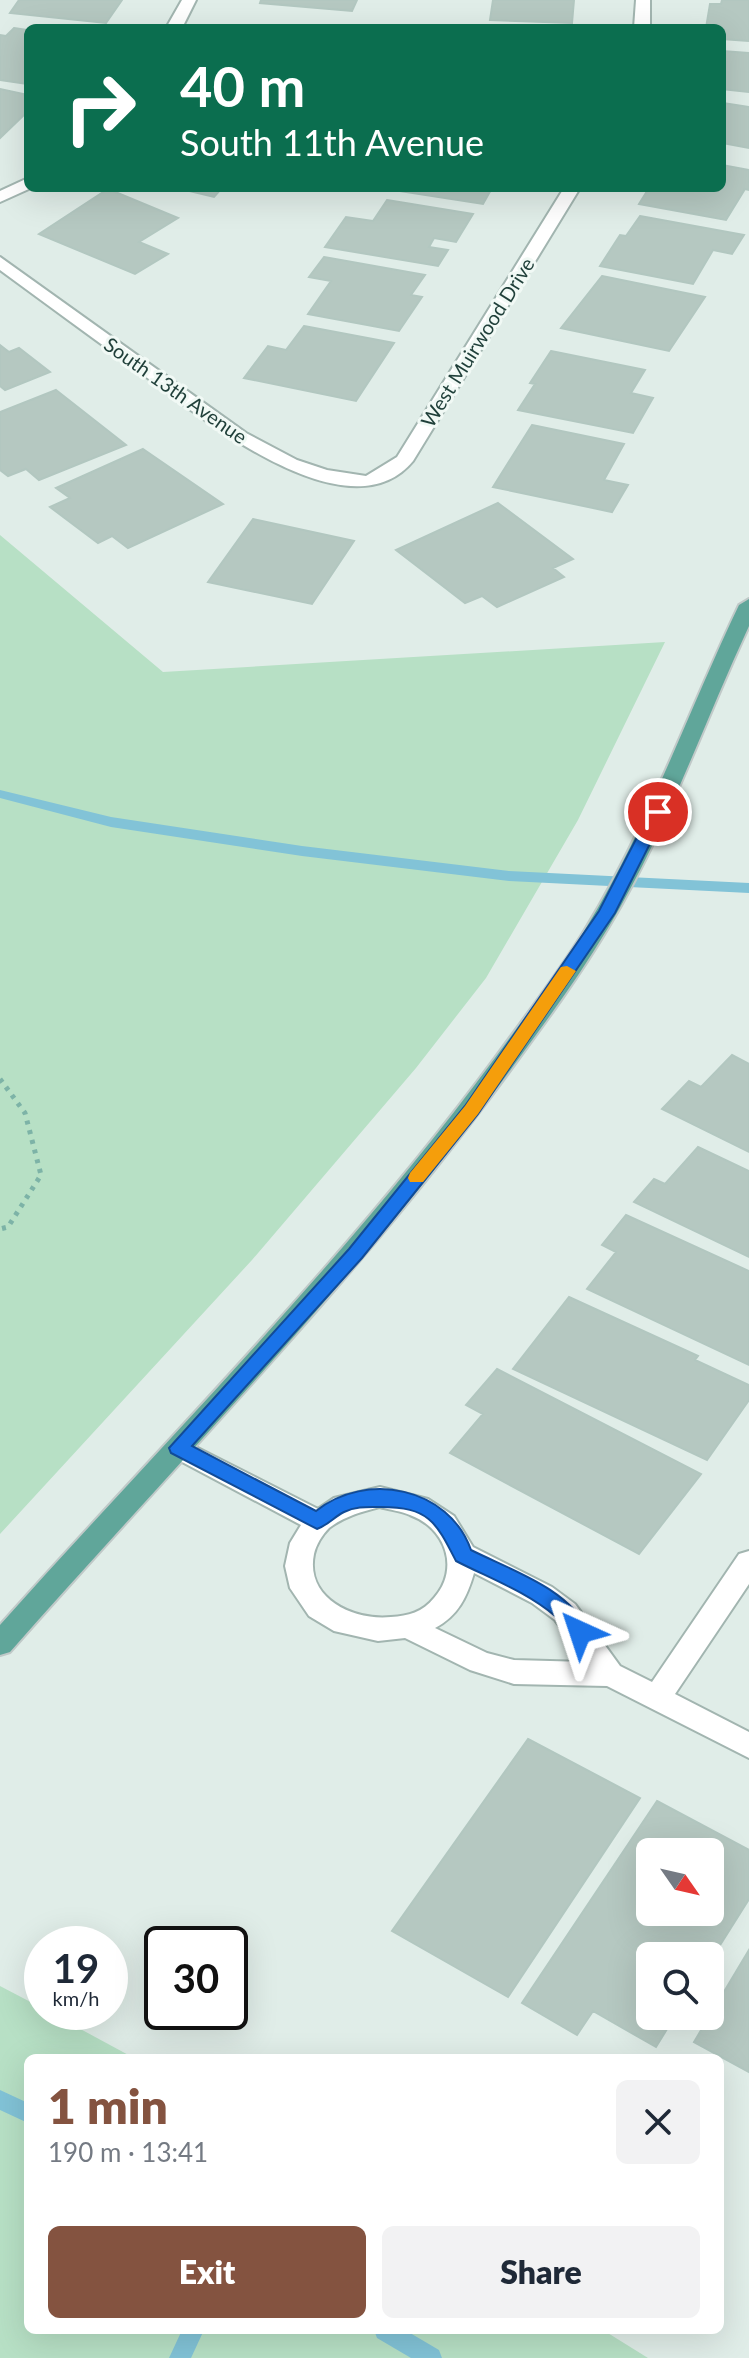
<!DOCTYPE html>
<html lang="en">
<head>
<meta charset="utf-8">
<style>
  body { margin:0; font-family:Lato,sans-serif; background:#f2f2f3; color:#1f2937; height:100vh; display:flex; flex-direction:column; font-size:30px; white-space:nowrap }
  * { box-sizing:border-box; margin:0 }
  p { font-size:26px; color:#747a83 }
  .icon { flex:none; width:44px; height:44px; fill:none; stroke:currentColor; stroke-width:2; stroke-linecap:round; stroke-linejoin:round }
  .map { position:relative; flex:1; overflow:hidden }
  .side { position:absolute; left:24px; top:2054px; width:700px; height:280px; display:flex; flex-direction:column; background:#fff; border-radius:12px; box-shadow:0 8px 32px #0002 }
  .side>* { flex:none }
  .guide { position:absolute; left:24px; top:24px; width:702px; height:168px; border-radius:12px; box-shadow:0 8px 32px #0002; background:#0b6e4f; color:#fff; overflow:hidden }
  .needle { width:52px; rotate:124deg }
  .tools { position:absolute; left:636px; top:1838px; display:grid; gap:16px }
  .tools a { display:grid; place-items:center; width:88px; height:88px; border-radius:12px; background:#fff; box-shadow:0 8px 32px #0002; font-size:40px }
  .speed { position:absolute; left:24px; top:1926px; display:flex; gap:16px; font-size:40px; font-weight:700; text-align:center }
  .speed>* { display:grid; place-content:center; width:104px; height:104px; border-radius:50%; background:#fff; box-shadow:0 8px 32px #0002; line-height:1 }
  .speed small { font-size:20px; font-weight:400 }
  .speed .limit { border:4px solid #111; border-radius:12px; background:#fff; color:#111 }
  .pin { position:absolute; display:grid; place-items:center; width:68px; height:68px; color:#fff; margin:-34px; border:4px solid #fff; border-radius:50%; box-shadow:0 2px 8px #0007 }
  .me { position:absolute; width:88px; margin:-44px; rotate:318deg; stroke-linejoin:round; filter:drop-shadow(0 0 6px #0008) }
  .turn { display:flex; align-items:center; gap:28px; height:168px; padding:0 24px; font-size:36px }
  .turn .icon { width:104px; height:104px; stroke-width:2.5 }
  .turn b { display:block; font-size:56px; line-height:68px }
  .round { display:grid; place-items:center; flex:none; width:84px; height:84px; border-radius:12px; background:#f2f2f3 }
  .headline { display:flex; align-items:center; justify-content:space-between; height:136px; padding:0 24px }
  h1 { font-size:48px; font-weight:800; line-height:60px; color:#845340 }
  .action { display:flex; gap:16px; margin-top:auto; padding:16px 24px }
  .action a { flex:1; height:92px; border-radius:12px; background:#845340; color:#fff; font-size:32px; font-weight:800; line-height:92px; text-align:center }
  .action a+a { background:#f2f2f3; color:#1f2937 }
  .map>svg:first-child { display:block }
  .green { fill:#b7e0c5 }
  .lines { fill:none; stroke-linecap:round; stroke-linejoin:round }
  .stream { fill:#82c3d7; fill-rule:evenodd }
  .building { fill:#b5c8c1; stroke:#b2c7c0; stroke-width:2; fill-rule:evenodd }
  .minor-casing { stroke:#a2b5b0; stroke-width:4 }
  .major-casing { stroke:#c0c9c8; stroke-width:4 }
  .path { stroke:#7db3a7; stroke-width:5; stroke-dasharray:4 6; stroke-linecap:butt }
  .minor { fill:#fff; fill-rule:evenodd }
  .major { fill:#60a69a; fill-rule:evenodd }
  .route { fill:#1a73e8; stroke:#114b97; stroke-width:2 }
  .slow { fill:#f59e0b }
  .labels { text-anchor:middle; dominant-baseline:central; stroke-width:6; stroke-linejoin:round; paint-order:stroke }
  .far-street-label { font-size:20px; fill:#1f3f39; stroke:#f1f9f5 }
</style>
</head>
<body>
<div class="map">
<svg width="749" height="2358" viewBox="0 0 749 2358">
  <rect width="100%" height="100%" fill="#e0ede8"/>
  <path class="green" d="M0,535L163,672L665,642L578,820L486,978L416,1068L252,1260L0,1534Z
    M0,1986L42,2008V2012H49L134,2058H28V2330H603L648,2358H0Z"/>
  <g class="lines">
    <path class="stream" d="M0,790L111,817L302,846L509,871L749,883V893L509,881L302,856L111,827L0,798Z
      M0,2090L28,2103V2123L0,2110Z
      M182,2330H204L191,2358H169Z
      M374,2330H405L439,2350L442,2358H411L377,2338Z"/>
  </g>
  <path class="building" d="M19,0H122L106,23L10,13Z
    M261,0H357L352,11L260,3Z
    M493,0H574L572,23L490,20Z
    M722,0H749V41L722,39V28H706L710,4H721Z
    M14,28L28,30V84L0,80V35L6,36Z
    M722,51L749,53V92L722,89Z
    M0,89L28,95V111L0,138Z
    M723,103L749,107V148L722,143Z
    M722,165L749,170V190L745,189L726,220L639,204L649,188H722Z
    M177,188H222L214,197Z
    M394,188H492L483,204L393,190Z
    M108,189L178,218L139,242L168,254L135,274L39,234Z
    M387,200L473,214L456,242L434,238L429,247L448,250L438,266L325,247L346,217L373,221Z
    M640,216L744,235L732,254L713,250L693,284L600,266L620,235L626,236Z
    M324,257L425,275L411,295L422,297L399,331L308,314L331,281L309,277Z
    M602,276L705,297L669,351L561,328Z
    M304,326L394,343L356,401L244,378L268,346L286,350Z
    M0,345L9,352L19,348L50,372L5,390L0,386Z
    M551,351L645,370L631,393L653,398L633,433L518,410L535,384L530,383Z
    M56,390L126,445L39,480L26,469L8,476L0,470V412Z
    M532,425L624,444L604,480L628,485L612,512L493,487Z
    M143,449L223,504L128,548L112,536L98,543L50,507L70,498L56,488Z
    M498,503L573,559L553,568L564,577L497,607L482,596L465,603L396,550Z
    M253,519L354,541L312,604L208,582Z
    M732,1055L749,1064V1152L662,1109L689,1081L701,1087Z
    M698,1147L749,1171V1257L634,1202L654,1179L665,1184Z
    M626,1215L749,1271V1365L587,1289L616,1252L602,1245Z
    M569,1297L698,1356L695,1360L749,1385V1400L707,1460L513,1369Z
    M497,1369L701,1474L639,1554L450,1453L483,1414L466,1405Z
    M528,1739L640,1798L508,1997L392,1931Z
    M657,1801L749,1850V1899L710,1961V1956H650V2016H675L656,2047L593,2011L577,2035L522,2003ZM650,1852H710V1912H650Z
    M749,1950V2072L694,2042Z"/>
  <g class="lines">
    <defs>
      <path id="minor" d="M182,0H196L182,28H166Z
        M636,0H650V28H634Z
        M28,178V188H31L0,202V191Z
        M564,188H580L413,461C347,541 190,409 133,367C88,335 44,302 0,270V257L246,433L297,460L327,470L366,476L397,457Z
        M178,1438L318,1509L334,1498L380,1487L428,1499L454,1516L473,1547L552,1587L575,1604L620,1666L652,1682L739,1554L749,1551V1584L675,1694L749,1732V1758L607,1686L514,1684L470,1670L405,1638L378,1641L334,1631L309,1616L290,1588L285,1566L290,1543L301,1525L169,1455L165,1448L169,1441ZM380,1507C390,1510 401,1511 410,1515C446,1528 460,1569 434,1598C423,1612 408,1616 391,1617C353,1621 305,1598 314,1554C316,1545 322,1535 329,1528C345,1516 361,1512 380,1507ZM474,1573L532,1603L555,1620L586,1662L514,1660L487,1653L435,1628C458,1616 467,1597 474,1573Z"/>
      <path id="major" d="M749,599V626C702,727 666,832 608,928C580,975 547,1020 514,1065C363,1274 180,1459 10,1652L0,1655V1625C167,1438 346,1260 495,1058C526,1015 559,973 586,928C648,826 688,712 739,605Z"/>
    </defs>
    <use href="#minor" class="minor-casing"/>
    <use href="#major" class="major-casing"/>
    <path class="path" d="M0,1079L25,1113L41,1175L8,1227L0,1229"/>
    <use href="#minor" class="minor"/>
    <use href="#major" class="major"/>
  </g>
  <path class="route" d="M658,807L666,812L615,913L478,1114L362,1258L192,1446L316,1511C366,1471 449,1487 471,1550C513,1571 568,1588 590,1632L587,1638C569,1645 567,1626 555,1616C527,1592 489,1578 456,1561C436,1522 429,1507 381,1507C368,1507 356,1506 344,1512C334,1517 328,1525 317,1529L171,1453L169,1448L349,1249L465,1106L599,911L650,812Z"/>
  <path class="slow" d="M567,966L576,971L478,1114L423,1182H410L408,1178L410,1173L465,1106L561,967Z"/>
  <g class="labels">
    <g class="far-street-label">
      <text transform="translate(477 342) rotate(-58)">West Muirwood Drive</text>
      <text transform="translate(176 390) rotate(35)">South 13th Avenue</text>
    </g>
  </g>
</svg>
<div class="tools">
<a><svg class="needle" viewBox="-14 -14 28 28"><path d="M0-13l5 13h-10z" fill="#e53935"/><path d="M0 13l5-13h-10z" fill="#747a83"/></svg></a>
<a><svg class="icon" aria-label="search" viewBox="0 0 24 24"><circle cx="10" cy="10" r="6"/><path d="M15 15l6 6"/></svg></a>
</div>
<div class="speed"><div>19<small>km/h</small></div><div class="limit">30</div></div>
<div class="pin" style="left:658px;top:812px;background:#d93025"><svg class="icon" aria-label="arrive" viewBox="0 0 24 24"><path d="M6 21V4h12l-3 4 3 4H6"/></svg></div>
<svg class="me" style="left:580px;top:1632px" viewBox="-20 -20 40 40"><path d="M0-17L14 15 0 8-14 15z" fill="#1a73e8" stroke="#fff" stroke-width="4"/></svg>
<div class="guide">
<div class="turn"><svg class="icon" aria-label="right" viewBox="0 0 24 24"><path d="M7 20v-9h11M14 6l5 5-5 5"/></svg><div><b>40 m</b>South 11th Avenue</div></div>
</div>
<section class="side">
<div class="headline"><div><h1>1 min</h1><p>190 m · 13:41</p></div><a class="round"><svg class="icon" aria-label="close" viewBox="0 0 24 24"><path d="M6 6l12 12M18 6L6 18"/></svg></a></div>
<div class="action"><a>Exit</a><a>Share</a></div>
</section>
</div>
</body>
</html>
